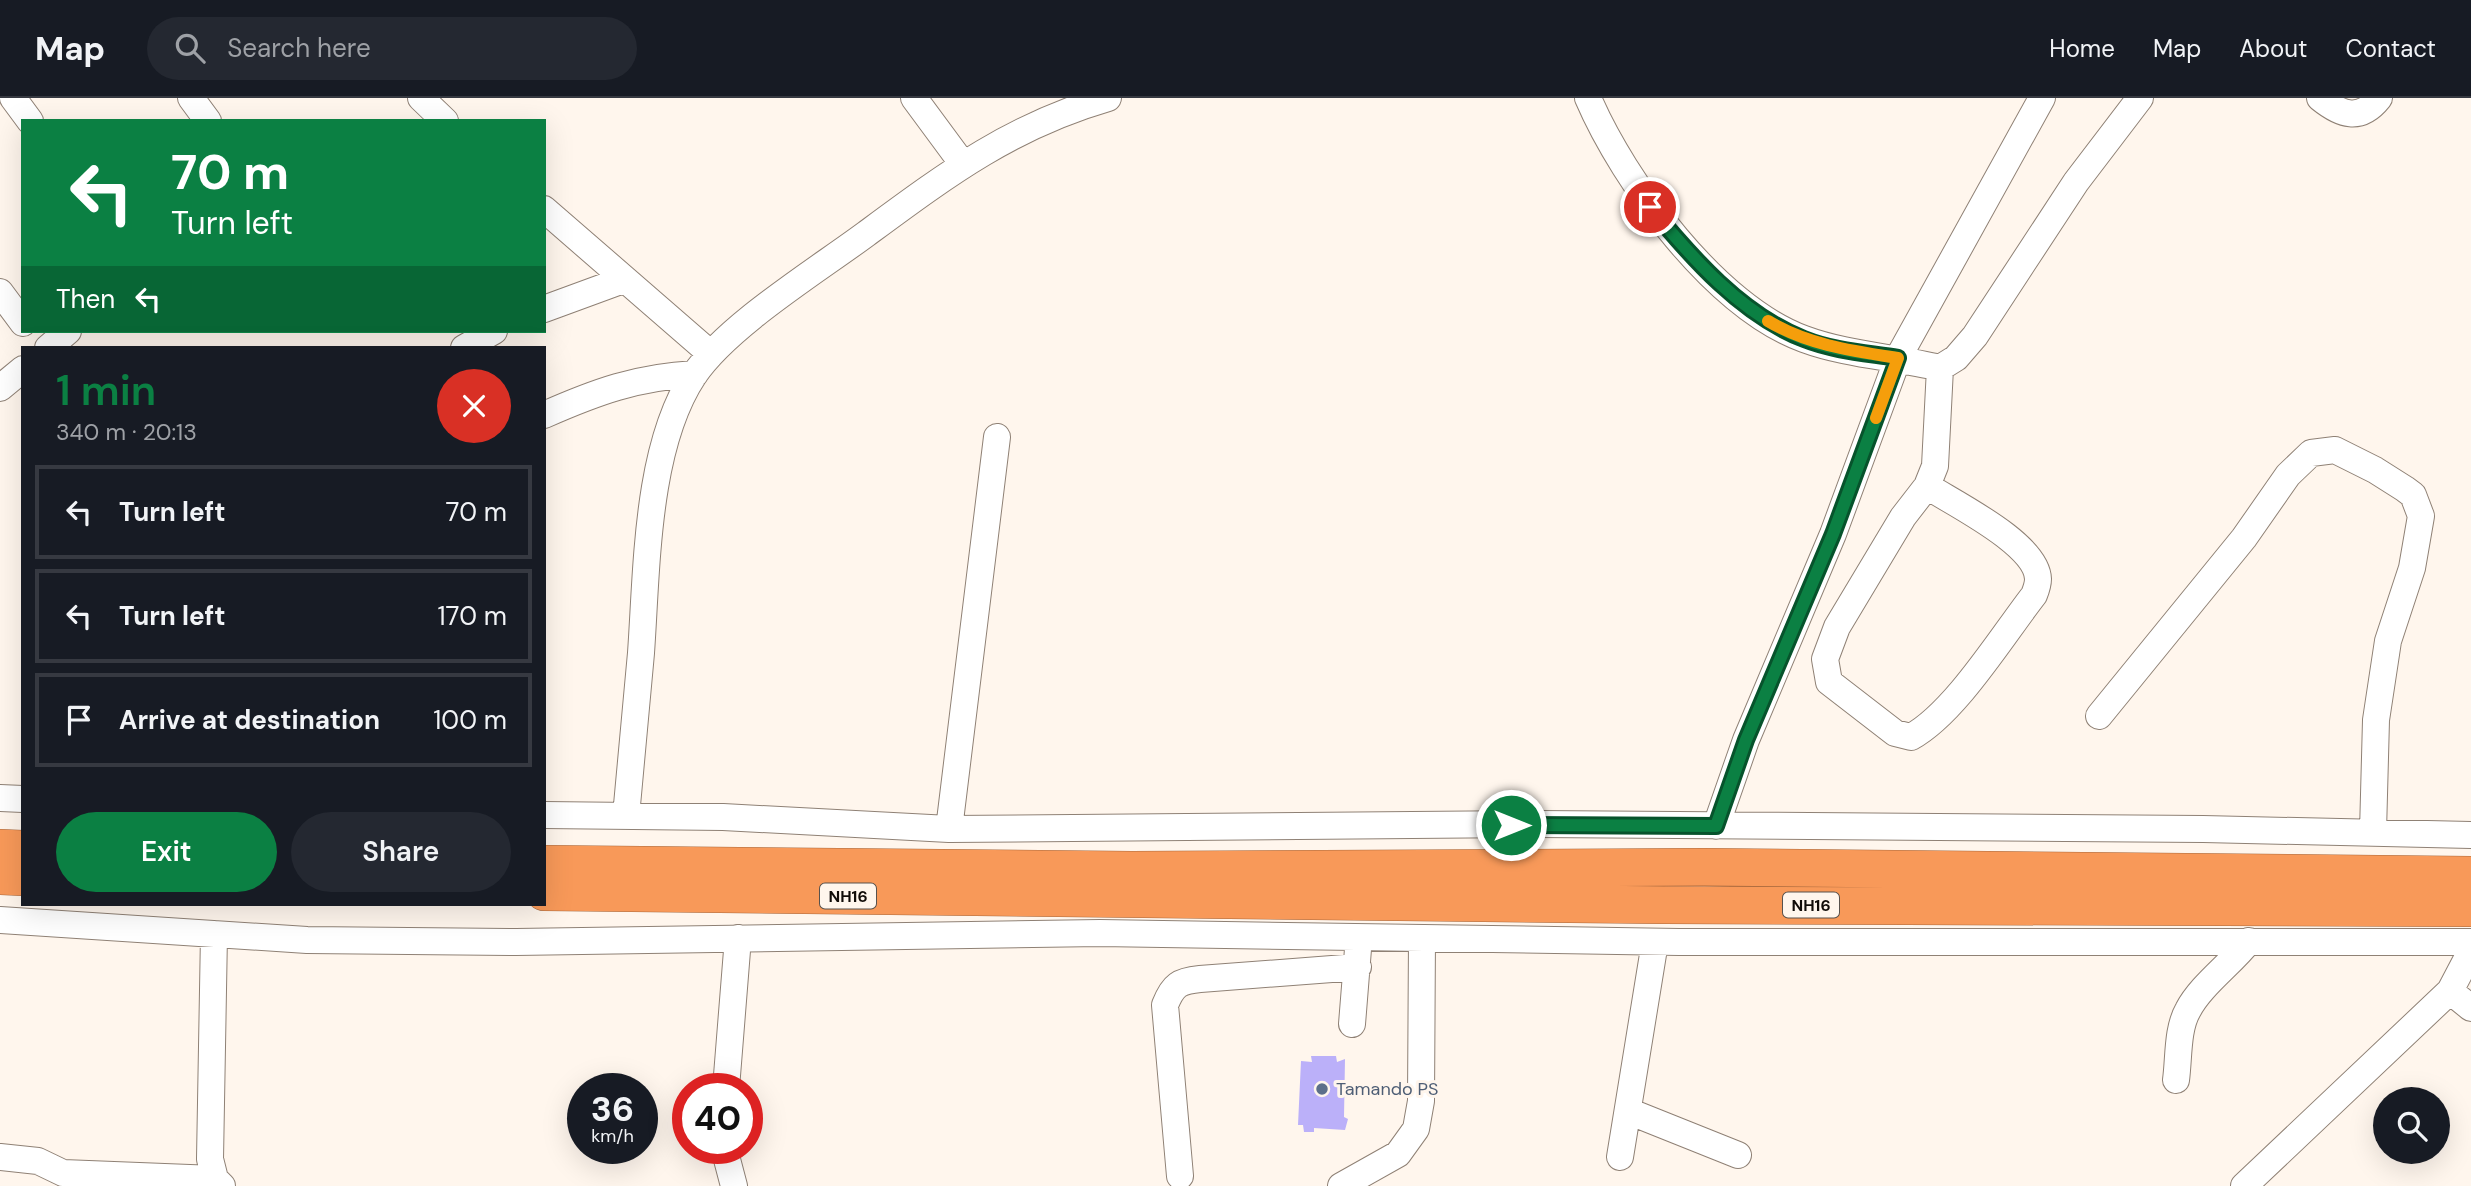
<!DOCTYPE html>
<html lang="en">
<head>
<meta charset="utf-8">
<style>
  body { margin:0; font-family:"DM Sans",sans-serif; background:#242831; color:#f1f3f6; height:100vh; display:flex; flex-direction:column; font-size:26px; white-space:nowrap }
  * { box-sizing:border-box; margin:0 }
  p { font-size:23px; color:#9ea1a6 }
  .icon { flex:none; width:38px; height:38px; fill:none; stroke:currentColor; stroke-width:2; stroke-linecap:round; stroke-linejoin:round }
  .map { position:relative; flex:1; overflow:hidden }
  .details { position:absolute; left:21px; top:248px; width:525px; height:560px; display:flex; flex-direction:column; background:#171b24; border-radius:0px; box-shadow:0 7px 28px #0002 }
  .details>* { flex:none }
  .guide { position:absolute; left:21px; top:21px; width:525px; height:214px; border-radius:0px; box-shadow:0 7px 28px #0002; background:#0b8043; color:#fff; overflow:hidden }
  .controls { position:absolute; left:2373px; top:989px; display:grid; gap:14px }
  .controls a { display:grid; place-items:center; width:77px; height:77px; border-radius:50%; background:#171b24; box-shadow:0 7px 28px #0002; font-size:35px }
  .speed { position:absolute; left:567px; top:975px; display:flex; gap:14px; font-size:35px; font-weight:700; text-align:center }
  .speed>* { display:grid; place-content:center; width:91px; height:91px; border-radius:50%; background:#171b24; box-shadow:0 7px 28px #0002; line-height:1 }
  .speed small { font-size:18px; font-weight:400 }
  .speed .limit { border:10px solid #d22; background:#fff; color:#111 }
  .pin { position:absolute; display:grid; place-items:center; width:60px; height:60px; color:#fff; margin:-30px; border:4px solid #fff; border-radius:50%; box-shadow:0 2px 7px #0007 }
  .me { position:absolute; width:77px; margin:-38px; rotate:90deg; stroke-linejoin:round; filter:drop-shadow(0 0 5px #0008) }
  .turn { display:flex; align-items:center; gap:24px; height:147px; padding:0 35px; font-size:32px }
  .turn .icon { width:91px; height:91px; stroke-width:2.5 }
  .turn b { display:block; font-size:49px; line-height:60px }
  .then { display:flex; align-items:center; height:66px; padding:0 35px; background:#0003; gap:14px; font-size:26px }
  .round { display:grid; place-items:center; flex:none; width:74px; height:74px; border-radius:37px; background:#242831 }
  .headline { display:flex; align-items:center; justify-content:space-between; height:119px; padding:0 35px }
  h1 { font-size:42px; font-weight:600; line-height:52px; color:#0b8043 }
  .action { display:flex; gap:14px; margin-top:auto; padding:14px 35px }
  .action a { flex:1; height:80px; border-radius:42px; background:#0b8043; color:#fff; font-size:28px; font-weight:600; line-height:80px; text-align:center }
  .action a+a { background:#242831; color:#f1f3f6 }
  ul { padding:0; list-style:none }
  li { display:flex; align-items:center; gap:21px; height:94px; margin:0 14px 10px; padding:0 21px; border:4px solid #363941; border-radius:0px }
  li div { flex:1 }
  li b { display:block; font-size:26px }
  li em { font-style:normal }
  header { display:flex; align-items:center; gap:42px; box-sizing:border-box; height:98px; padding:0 35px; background:#171b24; border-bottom:2px solid #363941 }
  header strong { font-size:33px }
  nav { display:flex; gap:38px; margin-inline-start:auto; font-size:24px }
  .search { width:490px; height:63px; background:#242831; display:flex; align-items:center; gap:18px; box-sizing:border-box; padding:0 24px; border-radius:38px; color:#9ea1a6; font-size:26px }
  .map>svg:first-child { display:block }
  .building { fill:#bbb0f9 }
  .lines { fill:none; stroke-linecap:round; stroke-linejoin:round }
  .minor-casing { stroke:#8f8175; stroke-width:28 }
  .highway-casing { stroke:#a7683d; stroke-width:38 }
  .minor { stroke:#fff; stroke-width:26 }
  .highway { stroke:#f89959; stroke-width:37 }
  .route-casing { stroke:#07532c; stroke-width:18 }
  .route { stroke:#0b8043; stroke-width:12 }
  .slow { stroke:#f59e0b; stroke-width:12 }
  .service-dot { fill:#5c6f8a; stroke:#fff6ed; stroke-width:2.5 }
  .labels { text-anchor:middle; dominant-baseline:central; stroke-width:6; stroke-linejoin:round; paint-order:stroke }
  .shield { fill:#fff6ed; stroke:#58524d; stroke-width:2 }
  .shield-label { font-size:16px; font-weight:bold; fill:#110c08 }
  .service-label { font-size:18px; fill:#4e5e75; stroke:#fff6ed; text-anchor:start }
</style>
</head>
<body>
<header>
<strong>Map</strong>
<div class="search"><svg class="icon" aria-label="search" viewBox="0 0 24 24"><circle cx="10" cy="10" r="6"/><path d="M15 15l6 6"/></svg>Search here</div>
<nav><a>Home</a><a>Map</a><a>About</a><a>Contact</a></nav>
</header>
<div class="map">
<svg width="2471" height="1088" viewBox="0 0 2471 1088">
  <rect width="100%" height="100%" fill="#fff6ed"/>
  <path class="building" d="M1311,958H1336L1337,964L1345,961L1344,1019L1348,1021L1345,1032L1314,1030V1034H1304L1303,1027H1298L1301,963L1312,964Z"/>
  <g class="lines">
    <defs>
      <path id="minor" d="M13,0L30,23
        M191,0L208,23
        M421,0L445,23
        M914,0L962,65
        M1588,0C1624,84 1716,209 1804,241C1847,257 1896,259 1940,270L1956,260L1975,238L2076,84L2140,0
        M2320,0C2341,17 2360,24 2379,0
        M544,111L711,256
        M0,194L23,225
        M544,211L623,182
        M48,250L68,233
        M464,250L494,233
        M0,290L23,271
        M544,317C596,294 637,279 695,276
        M1927,388C1955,406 2037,446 2038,481C2038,486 2036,492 2034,497C2002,538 1955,615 1911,639L1895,635L1829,584L1825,561L1837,529L1903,419L1927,388L1935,368L1940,270
        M2099,618L2244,440L2288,377L2311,355L2335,352L2375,372L2405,391L2413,397L2421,418L2412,470L2388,543L2376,622L2373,734
        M0,700L23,701
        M544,717L723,719L949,731L1538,726L2203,731L2471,737
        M626,718C631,664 636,609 641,555C647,470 646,349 694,277C727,228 816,173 866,136C946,77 1011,28 1108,0
        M1716,728L1746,642L1833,436L1898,260L2042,0
        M949,731L997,339
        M0,822L307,842L516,844L1100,835L1679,844H2471
        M214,836L210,1061L215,1081L222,1088
        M2450,893L2471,910
        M1352,926L1358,851
        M2176,982C2179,960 2177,931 2188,912C2201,887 2231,866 2249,843
        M726,990L738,840
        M1628,1013L1738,1057
        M724,1050L734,1088
        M0,1059L38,1063L63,1075L215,1081
        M1620,1059L1655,844
        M1180,1078L1165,907C1173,887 1179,883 1200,881L1358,869
        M1341,1088L1398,1056L1416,1031L1421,1003L1422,840
        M2244,1088L2450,893L2471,853"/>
      <path id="highway" d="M0,750L23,751
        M544,766L1132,772L1704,769L2471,777
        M0,778L23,779
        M544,794L1664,807L2471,810"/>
    </defs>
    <use href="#minor" class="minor-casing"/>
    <use href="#highway" class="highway-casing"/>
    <use href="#minor" class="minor"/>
    <use href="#highway" class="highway"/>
  </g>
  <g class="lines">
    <defs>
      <path id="route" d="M1511,727L1716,728L1746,642L1833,436L1898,260C1867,255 1834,253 1804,241C1742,217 1691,159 1650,109"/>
    </defs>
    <use href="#route" class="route-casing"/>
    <use href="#route" class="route"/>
    <path class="slow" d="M1768,223C1808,247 1852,253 1898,260L1876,320"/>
  </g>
  <circle class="service-dot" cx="1322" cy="991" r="7"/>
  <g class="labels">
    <g class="shield">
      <rect x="820" y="785.5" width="56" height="25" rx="5"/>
      <rect x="1783" y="794.5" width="56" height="25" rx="5"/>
    </g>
    <g class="shield-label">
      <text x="848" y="798">NH16</text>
      <text x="1811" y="807">NH16</text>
    </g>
    <g class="service-label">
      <text x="1336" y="991">Tamando PS</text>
    </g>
  </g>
</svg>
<div class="controls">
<a><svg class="icon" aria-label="search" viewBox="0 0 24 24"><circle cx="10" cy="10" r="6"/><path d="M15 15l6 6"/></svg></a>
</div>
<div class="speed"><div>36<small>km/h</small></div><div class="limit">40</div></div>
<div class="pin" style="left:1650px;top:109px;background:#d93025"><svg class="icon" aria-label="arrive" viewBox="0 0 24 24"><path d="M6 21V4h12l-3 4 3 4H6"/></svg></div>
<svg class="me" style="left:1511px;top:727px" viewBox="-20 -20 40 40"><circle r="17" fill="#0b8043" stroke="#fff" stroke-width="3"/><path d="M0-11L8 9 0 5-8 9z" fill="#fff"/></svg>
<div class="guide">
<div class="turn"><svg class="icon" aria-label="left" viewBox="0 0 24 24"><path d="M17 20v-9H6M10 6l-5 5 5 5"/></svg><div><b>70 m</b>Turn left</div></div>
<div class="then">Then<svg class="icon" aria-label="left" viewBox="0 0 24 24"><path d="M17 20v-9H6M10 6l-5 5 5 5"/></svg></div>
</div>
<section class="details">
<div class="headline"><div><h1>1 min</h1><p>340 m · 20:13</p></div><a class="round" style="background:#d93025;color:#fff"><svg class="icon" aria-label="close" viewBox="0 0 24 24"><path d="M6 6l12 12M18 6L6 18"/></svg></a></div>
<ul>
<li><svg class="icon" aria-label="left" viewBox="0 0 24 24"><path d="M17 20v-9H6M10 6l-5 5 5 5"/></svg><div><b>Turn left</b></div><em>70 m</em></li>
<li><svg class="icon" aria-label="left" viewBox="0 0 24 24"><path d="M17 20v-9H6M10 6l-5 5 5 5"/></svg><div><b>Turn left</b></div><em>170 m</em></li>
<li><svg class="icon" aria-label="arrive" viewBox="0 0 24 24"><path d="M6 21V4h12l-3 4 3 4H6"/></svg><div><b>Arrive at destination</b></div><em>100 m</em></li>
</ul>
<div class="action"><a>Exit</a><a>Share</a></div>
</section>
</div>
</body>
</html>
